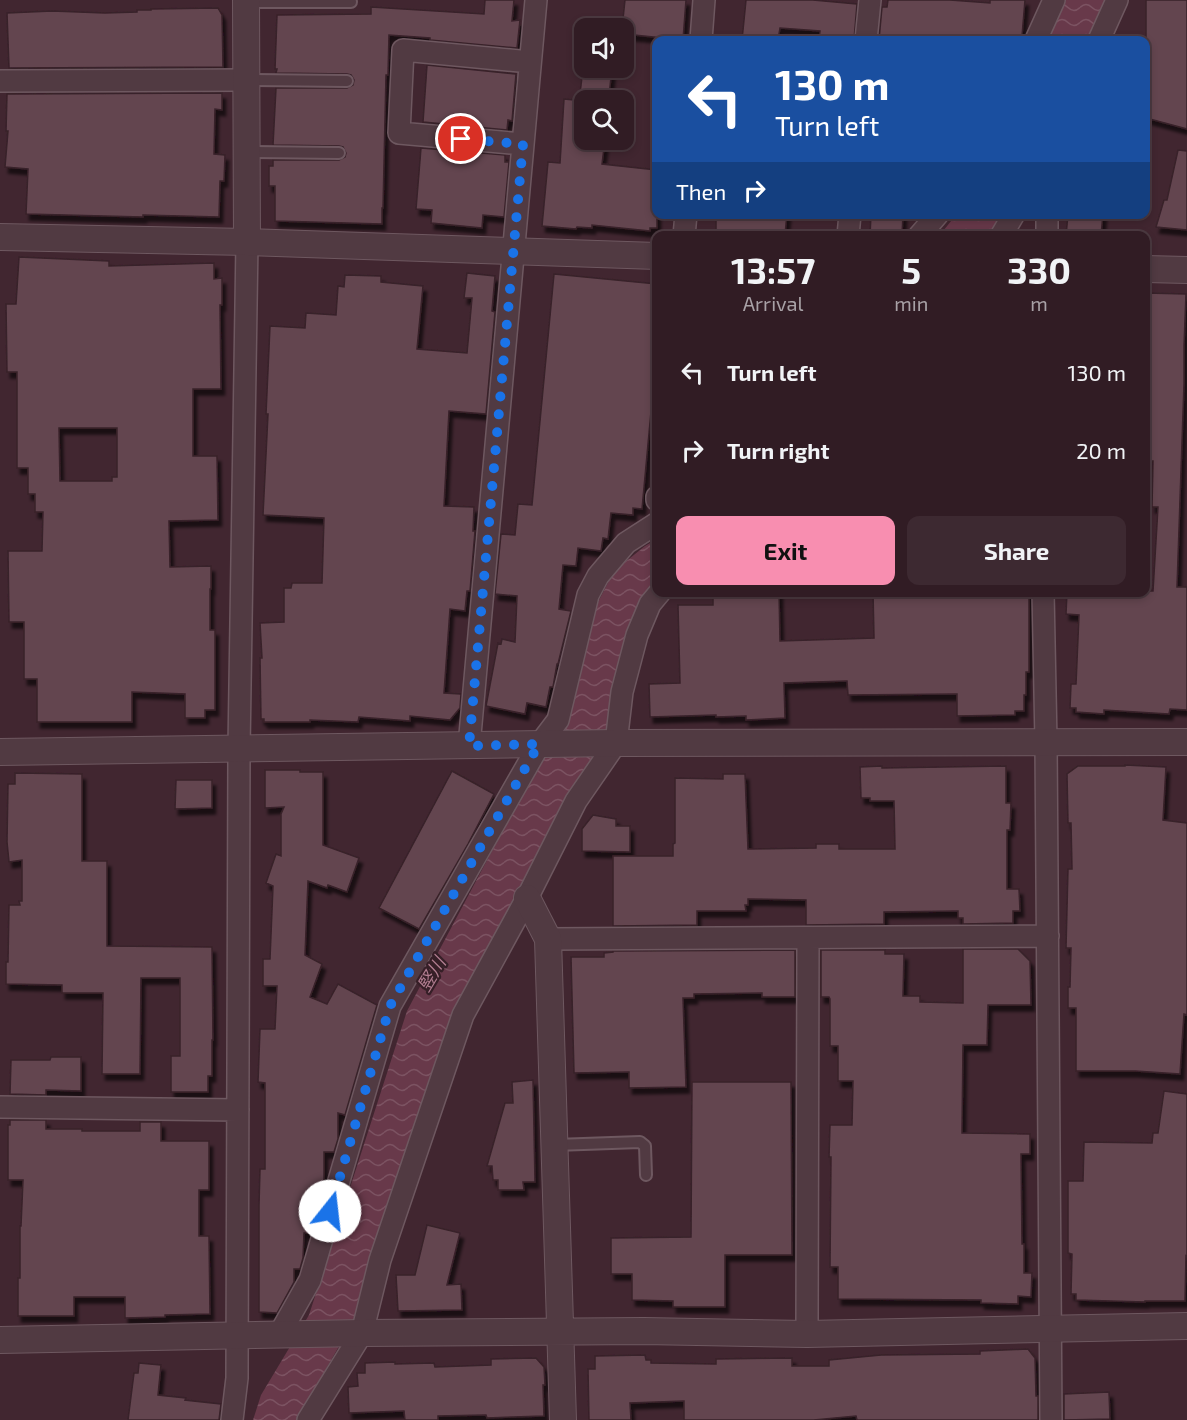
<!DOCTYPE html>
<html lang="en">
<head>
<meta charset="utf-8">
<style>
  body { margin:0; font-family:"Exo 2","Noto Sans JP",sans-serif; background:#3d2931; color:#f1f3f6; height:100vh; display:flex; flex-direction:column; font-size:22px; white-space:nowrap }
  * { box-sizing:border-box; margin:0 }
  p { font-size:20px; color:#a8a1a6 }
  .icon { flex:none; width:33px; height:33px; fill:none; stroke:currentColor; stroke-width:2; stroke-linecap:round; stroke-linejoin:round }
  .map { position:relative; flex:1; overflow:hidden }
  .drawer { position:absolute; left:652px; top:231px; width:498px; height:366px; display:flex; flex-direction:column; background:#311c24; border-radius:12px; box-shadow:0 3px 9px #0003,0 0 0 2px #4c3a41 }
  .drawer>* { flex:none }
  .hud { position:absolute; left:652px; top:36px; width:498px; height:183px; border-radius:12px; box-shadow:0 3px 9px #0003,0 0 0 2px #4c3a41; background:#1a4fa0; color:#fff; overflow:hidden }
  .buttons { position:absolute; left:574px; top:18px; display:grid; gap:12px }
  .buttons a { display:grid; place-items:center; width:60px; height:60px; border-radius:12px; background:#311c24; box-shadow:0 3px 9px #0003,0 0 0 2px #4c3a41; font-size:30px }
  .pin { position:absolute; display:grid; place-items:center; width:51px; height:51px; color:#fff; margin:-26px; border:3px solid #fff; border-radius:50%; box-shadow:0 2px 6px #0007 }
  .me { position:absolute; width:66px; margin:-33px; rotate:16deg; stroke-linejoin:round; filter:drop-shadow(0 0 4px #0008) }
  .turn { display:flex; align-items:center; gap:21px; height:126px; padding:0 24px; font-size:27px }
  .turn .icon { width:78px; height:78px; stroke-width:2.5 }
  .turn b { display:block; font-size:42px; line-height:51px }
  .then { display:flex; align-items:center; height:57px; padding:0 24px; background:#0003; gap:12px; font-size:22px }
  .eta { display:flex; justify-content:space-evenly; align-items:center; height:102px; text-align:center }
  .eta b { font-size:36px; font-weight:700; line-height:42px }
  .cta { display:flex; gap:12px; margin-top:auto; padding:12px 24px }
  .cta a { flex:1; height:69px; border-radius:12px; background:#f88eb0; color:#111; font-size:24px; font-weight:700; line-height:69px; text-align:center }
  .cta a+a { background:#3d2931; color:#f1f3f6 }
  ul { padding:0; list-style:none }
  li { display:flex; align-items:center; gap:18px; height:78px; padding:0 24px }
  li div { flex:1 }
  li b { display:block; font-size:22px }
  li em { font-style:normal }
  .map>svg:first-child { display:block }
  .water { fill:url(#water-waves) }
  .building { fill:#63454f; stroke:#382129; stroke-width:1.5; fill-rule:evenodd; filter:url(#shadow) }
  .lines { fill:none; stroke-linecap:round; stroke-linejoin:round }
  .service-casing { stroke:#6e5860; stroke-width:14 }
  .minor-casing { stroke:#6e5860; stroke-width:24 }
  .tertiary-casing { stroke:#6e5860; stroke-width:28 }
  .service { stroke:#513a42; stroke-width:10 }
  .minor { stroke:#513a42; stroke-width:21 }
  .tertiary { stroke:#513a42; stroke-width:26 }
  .route { stroke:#1a73e8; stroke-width:10; stroke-dasharray:0 18 }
  .labels { text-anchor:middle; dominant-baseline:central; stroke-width:4.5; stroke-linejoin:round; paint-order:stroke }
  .water-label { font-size:18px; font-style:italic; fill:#b27e91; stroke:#361f27 }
</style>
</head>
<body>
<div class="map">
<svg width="1187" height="1420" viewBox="0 0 1187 1420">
  <defs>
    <pattern id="water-waves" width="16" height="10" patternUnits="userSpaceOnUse" patternTransform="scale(1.5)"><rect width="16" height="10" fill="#68394a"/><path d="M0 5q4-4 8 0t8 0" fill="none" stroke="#7c5362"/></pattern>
    <filter id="shadow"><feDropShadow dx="3.5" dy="6" stdDeviation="1.5" flood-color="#0009"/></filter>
  </defs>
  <rect width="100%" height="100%" fill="#412630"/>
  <path class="water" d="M1066,0H1110L1091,40H1048Z
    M956,215H1005L987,235L939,236Z
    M657,539V584L611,727L473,980L359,1311L297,1420H253L261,1395L309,1315L407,1011L537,766L569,720L595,608L614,571L645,546Z"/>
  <path class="building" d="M485,0H514L512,21L520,20L517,48L430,40V38L389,35L388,75H386L383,208H382V224L275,221V186H269V166H273V160H339L345,157L346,153L343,147L339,146L273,145L276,88H347L353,85L354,80L351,75L347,74L276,73L277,69H275L277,15L371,14V7L484,14Z
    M625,0H686L683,40L624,34V28H622Z
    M746,0H813L857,4L854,40H819L820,31L780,28L778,40H742Z
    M888,0H950L990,3V0H1025L1022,36L1013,35V40H879L882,7H887Z
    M1146,0H1187V129L1146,118Z
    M218,8L222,15L223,67L9,68L7,13L52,11L105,13L137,12V10H151V9Z
    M427,65L516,74L512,121L508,120L507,130L423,122Z
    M583,68H612L609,96L580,94Z
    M222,93V110L215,109L214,154L225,155L224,181H220L219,217L143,215V217L26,214L28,169L5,167L8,131H6L7,94Z
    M564,99L585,101V140H605L602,164L657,170V228H650V231L592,225V228L577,227L576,229L542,226L548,162L560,163Z
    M421,148L505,155V162H509L504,217L483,215L482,228L431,223L432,210L416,209Z
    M1178,150L1187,151V230L1156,227L1164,200H1167Z
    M716,214H787L785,235L716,230Z
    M871,214H903L902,236H870Z
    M1068,214H1103L1101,236H1066Z
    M19,257L109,261V266L214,263V279L222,278V305H220L221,389H193V456H217L218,520L169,521L170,567L211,566V589H210V630H215V710H205V718H185V694L132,692V722H37V679H24V622H9L8,551H42L43,512H35V494H28V468H17V372H7L6,304H16ZM59,428H117V477H112V481H60Z
    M467,273L495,276L492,311L495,312L486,414L449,411L444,506L474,507L473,531H475L470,591H467L465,611L450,609L444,693L461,694L460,708L450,720L410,716V721L359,717L358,722L310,720V722H264V719H261L260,658H262L260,623L284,622V588H291L292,583H322L324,518L263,515L268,414H266L270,326L305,328L306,313L336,315L338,286L344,287L345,275L381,276V282L423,286L417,349L467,353L472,298H464Z
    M554,274L657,284V347L642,509L633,508V515L611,513L608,539L603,538L601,551L578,548L576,566L563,565L559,609L571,611L558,664H557L553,687H550L546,707L527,703L525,714L486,706L498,643L501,644L502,639L515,642L517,596L495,594L501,534L515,535L518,504L532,505Z
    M1146,293L1186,294L1184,346V384L1177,587H1187V710L1170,709L1169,714L1104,710V714L1076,712V708H1070L1071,684H1076L1079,615L1066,614L1067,592H1146V591H1153L1158,507H1152L1153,461H1146Z
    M713,592H779L780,641L874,638L873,592H1029V672H1026V695H1024V711H1015V715L957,716V694L848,695L847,681L784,683L785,718L746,720V716L716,717V715L650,717L649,684L680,683L678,605H713Z
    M1125,765L1166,767L1163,820L1187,823V1015L1184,1014L1180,1074L1135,1071H1076V1008H1068V987H1070L1071,948H1066L1068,869H1072L1071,823H1068L1067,774L1078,766H1125Z
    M882,766V768L1006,766V803H1011L1010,830H1007V889H1019L1020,911H1013V923L963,924V918H958V911L884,912V924L806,925V900L748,899V905H745L746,911H697V925L613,926V856H673V844L675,843V778L723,779V774H745L748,849L816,848V844H839V849H895L894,801H870V798H861L860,767Z
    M265,770H300V772H323V845L359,858L347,892L328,885L327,888L308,881L305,955L322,964L310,997L327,1004L338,984L377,1005L345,1115L338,1113V1139L334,1152H324V1186L310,1233H304L303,1258L300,1269H294V1282L277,1313L259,1312V1205L260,1169H265V1083L258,1082L260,1029H275L277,986H263V959H270L273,886L266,883L276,854L281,856V814L284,807L265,808Z
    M452,771L494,794L468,844L419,929L379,908Z
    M15,773L82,774V861H107V946L212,947L213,1040H212V1076H208V1092H171V1056H180V978H141L140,1074H102L103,993H62V985L6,984V962H8L9,905H20L19,901H22V860L9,862L7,842L8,784H15Z
    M176,780H212V808L175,809Z
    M593,815L616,819V826H630V852L582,851V829Z
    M963,949H1018L1030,961L1031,1005H988L987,1045H963L962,1133L1030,1134V1154H1021L1022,1244H1024V1273H1032L1031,1297L1018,1296V1304L981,1303V1300L838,1299V1267H830L831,1157H829L830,1125H852L853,1081H838V1046H830V999L829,997H821V950H885V954H904L903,996H920V1002L963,1003Z
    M795,950V997H762V993L694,994V998H683L686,1087L629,1088V1072L574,1073L571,957H604V953L613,952V951Z
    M51,1057H81V1091L46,1090V1095L10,1094L11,1060H50Z
    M533,1080L535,1182H523L524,1190H498V1180H493L492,1166H487L505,1103H513L512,1082Z
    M692,1082H791L792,1255H725V1307H673V1301L632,1300V1274H611V1238L691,1237Z
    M1164,1091L1187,1094V1257L1186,1256L1185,1301H1145V1302L1076,1300V1294H1071L1072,1254L1068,1253V1181H1083L1084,1142L1152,1143L1153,1133H1158Z
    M10,1120H46V1129H82V1131H140V1122H161V1141H209V1190H199V1236H209L210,1314L165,1315V1317L125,1318V1297H74V1316H18V1278H20V1226H21L23,1180H8V1125H10Z
    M427,1225L460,1233L447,1285L461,1284L462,1310L398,1311L396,1275H415Z
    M1028,1349L1035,1358L1036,1396H1038V1420H857L856,1416L814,1420H684V1401L630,1403L631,1420H589L588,1369H595V1356L645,1355L646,1360H651V1363L716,1364V1359L792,1358V1366H829V1360L881,1355L980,1354V1351Z
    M536,1358L544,1367L545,1385H543L544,1416L487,1418L486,1415L438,1416V1420H405L404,1411L349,1413L348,1387L358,1386L357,1373H365V1363L395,1362V1364L434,1363L435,1367L491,1365V1359Z
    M139,1363L161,1365L158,1395L186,1398L185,1400L221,1404L219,1420H128L134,1373H138Z
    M1109,1392L1110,1419L1064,1420V1394Z"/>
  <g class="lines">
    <defs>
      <path id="service" d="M246,2H351
        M247,80L347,81
        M247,152L339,153
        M555,1145L640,1142L645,1146L646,1175"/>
      <path id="minor" d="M701,40L704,0
        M866,40L870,0
        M1036,40L1054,0
        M1099,40L1117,0
        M0,81L247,80
        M523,144L399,133L403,50L530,62
        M684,236L686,214
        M848,236L850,214
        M919,236L938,214
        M1001,236L1014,214
        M1047,236V214
        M657,497V500
        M1043,592L1046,742L1051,1420
        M469,746L536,0
        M548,939L1048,936
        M0,1107L238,1110
        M807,1334L808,938
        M279,1335L310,1280L390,1006L539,745L558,720L588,595L598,576L626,543L657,523
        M232,1420L237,1378L239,749L247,242
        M308,1420L362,1333L380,1260L463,1015L527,898L576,801L616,743L622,692L637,635L650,604L660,592"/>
      <path id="tertiary" d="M246,0L247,242
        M0,237L247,242L657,256
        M1146,269L1187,270
        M0,752L616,743L1187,742
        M527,898L548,939L563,1420
        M0,1340L362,1333L644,1331L807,1334L1187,1326"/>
    </defs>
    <use href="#service" class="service-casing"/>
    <use href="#minor" class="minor-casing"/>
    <use href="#tertiary" class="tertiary-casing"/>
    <use href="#service" class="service"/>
    <use href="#minor" class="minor"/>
    <use href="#tertiary" class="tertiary"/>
  </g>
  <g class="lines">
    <path class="route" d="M330,1211L390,1006L539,744L469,746L523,144L461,139"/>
  </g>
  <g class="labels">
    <g class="water-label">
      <text transform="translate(431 974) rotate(-59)">竪川</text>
    </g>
  </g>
</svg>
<div class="buttons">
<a><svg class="icon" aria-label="sound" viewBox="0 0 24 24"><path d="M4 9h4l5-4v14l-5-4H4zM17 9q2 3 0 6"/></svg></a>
<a><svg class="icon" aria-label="search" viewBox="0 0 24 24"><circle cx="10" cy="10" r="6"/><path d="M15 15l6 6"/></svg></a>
</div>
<div class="pin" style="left:461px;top:139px;background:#d93025"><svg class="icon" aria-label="arrive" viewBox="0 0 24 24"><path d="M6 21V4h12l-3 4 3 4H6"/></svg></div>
<svg class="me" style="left:330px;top:1211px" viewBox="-20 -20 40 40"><circle r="19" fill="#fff"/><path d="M0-13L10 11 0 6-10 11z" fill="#1a73e8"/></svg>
<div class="hud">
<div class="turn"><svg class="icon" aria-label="left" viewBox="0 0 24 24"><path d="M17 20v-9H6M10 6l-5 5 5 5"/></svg><div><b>130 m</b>Turn left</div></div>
<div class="then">Then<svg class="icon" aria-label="right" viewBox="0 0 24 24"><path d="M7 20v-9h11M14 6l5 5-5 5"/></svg></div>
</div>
<section class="drawer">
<div class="eta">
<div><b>13:57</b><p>Arrival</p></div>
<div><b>5</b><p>min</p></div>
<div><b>330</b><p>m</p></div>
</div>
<ul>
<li><svg class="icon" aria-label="left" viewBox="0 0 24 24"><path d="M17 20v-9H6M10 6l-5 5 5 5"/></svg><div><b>Turn left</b></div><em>130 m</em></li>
<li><svg class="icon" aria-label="right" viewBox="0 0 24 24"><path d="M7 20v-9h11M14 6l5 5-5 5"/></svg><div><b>Turn right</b></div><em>20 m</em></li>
</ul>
<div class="cta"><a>Exit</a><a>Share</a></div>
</section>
</div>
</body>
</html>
